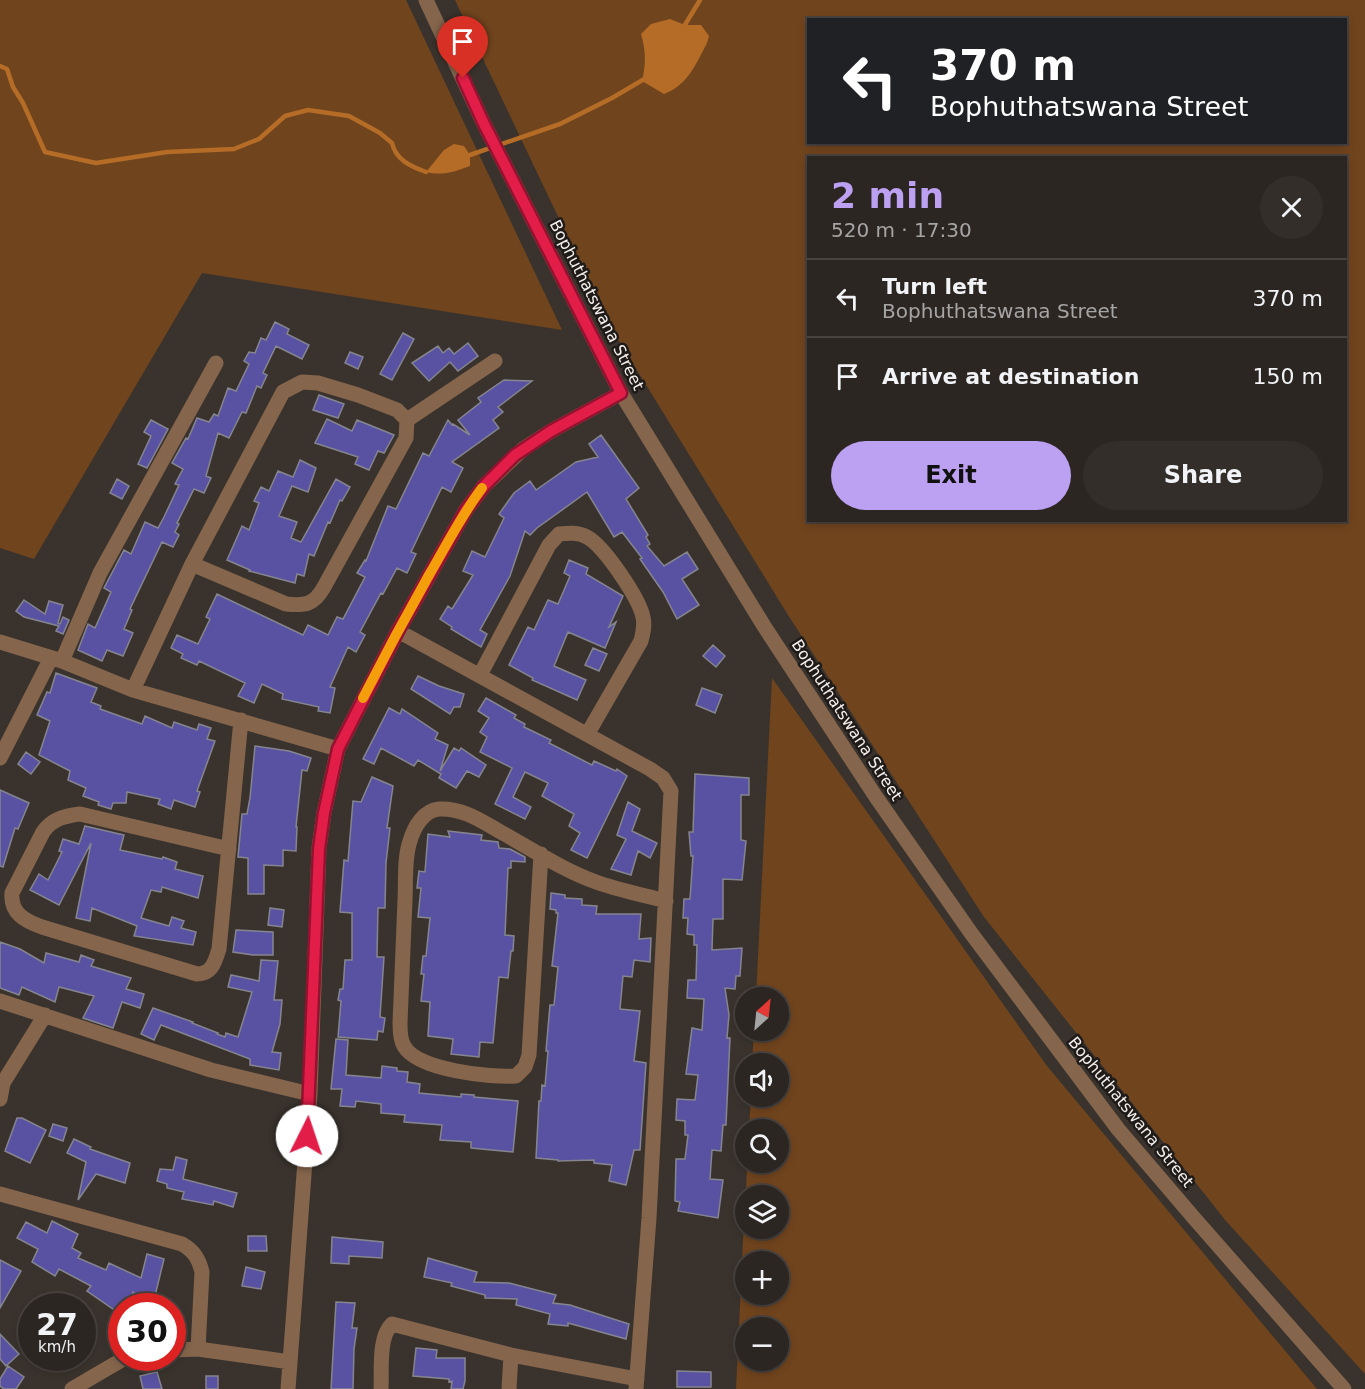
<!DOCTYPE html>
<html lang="en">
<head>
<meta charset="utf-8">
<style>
  body { margin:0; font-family:"DejaVu Sans",sans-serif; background:#342e2a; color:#f1f3f6; height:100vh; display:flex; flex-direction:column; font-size:22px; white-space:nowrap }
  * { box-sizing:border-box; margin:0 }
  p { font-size:20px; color:#a6a5a5 }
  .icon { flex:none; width:33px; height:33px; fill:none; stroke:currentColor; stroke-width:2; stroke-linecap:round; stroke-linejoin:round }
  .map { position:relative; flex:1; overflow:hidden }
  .side { position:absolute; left:807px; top:156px; width:540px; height:366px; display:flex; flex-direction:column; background:#2c2622; border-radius:0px; box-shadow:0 3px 9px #0003,0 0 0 2px #484340 }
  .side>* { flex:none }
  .hud { position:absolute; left:807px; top:18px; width:540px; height:126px; border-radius:0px; box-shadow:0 3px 9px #0003,0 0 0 2px #484340; background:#202124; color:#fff; overflow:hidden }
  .needle { width:39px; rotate:27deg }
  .tools { position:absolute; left:735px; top:987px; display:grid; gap:12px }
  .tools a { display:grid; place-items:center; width:54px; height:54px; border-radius:50%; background:#2c2622; box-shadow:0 3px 9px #0003,0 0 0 2px #484340; font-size:30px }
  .speed { position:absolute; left:18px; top:1293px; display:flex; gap:12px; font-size:30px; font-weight:700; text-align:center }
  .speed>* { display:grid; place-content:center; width:78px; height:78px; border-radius:50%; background:#2c2622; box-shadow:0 3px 9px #0003,0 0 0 2px #484340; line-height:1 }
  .speed small { font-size:15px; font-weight:400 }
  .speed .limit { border:9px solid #d22; background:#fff; color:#111 }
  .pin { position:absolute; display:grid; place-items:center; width:51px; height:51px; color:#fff; margin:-62px -26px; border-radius:50% 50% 50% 0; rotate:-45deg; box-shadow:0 0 6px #0007 }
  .pin .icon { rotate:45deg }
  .me { position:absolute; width:66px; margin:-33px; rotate:4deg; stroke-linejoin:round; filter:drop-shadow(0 0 4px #0008) }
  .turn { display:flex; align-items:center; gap:21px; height:126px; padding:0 24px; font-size:27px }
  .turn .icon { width:78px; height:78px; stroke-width:2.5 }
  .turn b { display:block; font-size:42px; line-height:51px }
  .round { display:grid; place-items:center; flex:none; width:63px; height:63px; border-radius:32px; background:#342e2a }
  .head { display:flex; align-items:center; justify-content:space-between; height:102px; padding:0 24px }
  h1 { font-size:36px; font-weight:700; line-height:45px; color:#bca0f2 }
  .action { display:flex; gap:12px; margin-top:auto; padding:12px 24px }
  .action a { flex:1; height:69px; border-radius:36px; background:#bca0f2; color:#111; font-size:24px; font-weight:700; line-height:69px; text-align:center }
  .action a+a { background:#342e2a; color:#f1f3f6 }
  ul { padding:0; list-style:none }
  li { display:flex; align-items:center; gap:18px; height:78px; padding:0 24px; border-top:2px solid #484340 }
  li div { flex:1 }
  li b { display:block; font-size:22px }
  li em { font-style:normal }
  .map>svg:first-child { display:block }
  .green { fill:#70441d; fill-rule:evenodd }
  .water { fill:#b56c26 }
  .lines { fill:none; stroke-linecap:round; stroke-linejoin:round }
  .stream { stroke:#b56c26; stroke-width:4.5 }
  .building { fill:#5952a2; stroke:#85858f; stroke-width:1.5 }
  .minor { stroke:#85654c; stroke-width:15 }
  .route-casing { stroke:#92132f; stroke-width:15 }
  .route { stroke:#e11d48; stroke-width:10 }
  .slow { stroke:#f59e0b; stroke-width:10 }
  .labels { text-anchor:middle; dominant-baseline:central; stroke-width:5; stroke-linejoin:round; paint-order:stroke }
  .street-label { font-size:16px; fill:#f5f0ed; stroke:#1f1b19 }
</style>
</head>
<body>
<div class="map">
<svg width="1365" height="1389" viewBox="0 0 1365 1389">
  <rect width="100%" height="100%" fill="#3a332d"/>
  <path class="green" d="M0,0H406L562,330L202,273L34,559L0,548Z
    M455,0H1365V1374L1226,1221L984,917L788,615L611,328ZM808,20H1346V142H808ZM808,158H1346V520H808Z
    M772,678L1047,1066L1317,1389H736L745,1199L746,1228H778V1196L746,1195L747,1163L778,1162V1130L749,1129L751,1097L778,1096V1064L752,1063L754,1031L778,1030V998L756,997ZM746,1262H778V1294H746ZM746,1328H778V1360H746Z"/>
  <path class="water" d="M670,19L685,25H701L709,36L707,43C696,64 687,86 664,94L642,81C646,64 646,51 641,34L651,24Z
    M454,144L464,146L470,155V166C454,172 443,176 426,172L444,150Z"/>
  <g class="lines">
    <path class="stream" d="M683,28L700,0
      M0,66L7,69L13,87L23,103L45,152L96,163L167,152L234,149L259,139L285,116L308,110L349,116L380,133L392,143C396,160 410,166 426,172
      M470,155L560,124L612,98L646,78"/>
  </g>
  <path class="building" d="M275,322L289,329L287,334L309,345L302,359L276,346L263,373L267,375L261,388L257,386L246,413L242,412L229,438L218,433L206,476L211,478L204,493L194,489L177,523L179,524L175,532L179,535L173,547L162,542L130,609L132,610L124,629L133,633L123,656L107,650L102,661L78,650L88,624L95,628L111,592L104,588L124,550L131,554L145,522L158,528L164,517L179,485L175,484L183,469L172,463L186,438L188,439L197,418L209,422L214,414L218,416L228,388L236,391L249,364L244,361L249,352L255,353L261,338L266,340Z
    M403,333L414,339L392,380L380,374Z
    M468,343L478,356L458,371L450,362L429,381L412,363L438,346L443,353L449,348L454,354Z
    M350,352L363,357L358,369L345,363Z
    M504,380L532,381L498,407L503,412L493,420L499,428L452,462L463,468L451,492L442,487L411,552L416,554L407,573L397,568L383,594L381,593L360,632L365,635L356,652L348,647L330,687L335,688L330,713L318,711L319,707L282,699L283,694L262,684L254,703L238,696L245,683L199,661L197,665L181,658L183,654L171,648L177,635L198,644L210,619L206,617L217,594L303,635L308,625L328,635L337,617L343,619L365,577L357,573L365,560L366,561L388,506L396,509L423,453L429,456L448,420L452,425L453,424L470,435L458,420L481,402L478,398Z
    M319,395L344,404L338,418L313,410Z
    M327,419L352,431L357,420L394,435L384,453L378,451L369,470L355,464L358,457L315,443Z
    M151,420L168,429L147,468L138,464L151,436L144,432Z
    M601,435L639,488L626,499L648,535L646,537L650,544L647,546L664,566L687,552L698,569L682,579L699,605L677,619L663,592L640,559L642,558L622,532L614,537L587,492L537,528L530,535L525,531L510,576L480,630L487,634L481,647L451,629L452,627L440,619L448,606L452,609L473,575L463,571L472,551L485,557L504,518L499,514L514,493L530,481L536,490L576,462L598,457L589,444Z
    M300,460L316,468L308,492L292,486L279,516L297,522L291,538L301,542L336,479L350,487L342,501L340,500L330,523L328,522L314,556L309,554L304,576L297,574L295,583L249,571L250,570L227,560L242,526L249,530L259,503L254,501L261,487L269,491L278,471L293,477Z
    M117,479L129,486L122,499L110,493Z
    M569,560L588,568L586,574L623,596L609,627L616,622L605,648L568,632L554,666L586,680L577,700L532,680L533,678L509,665L528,627L534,630L548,600L558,604L570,576L564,573Z
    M24,600L45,614L49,601L63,605L58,623L60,624L63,617L69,620L63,634L56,631L59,626L24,617L16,611Z
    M713,645L725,656L716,667L703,656Z
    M593,648L607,654L599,671L585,665Z
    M56,673L97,688L91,702L101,706L100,709L142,724L145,716L172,728L174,722L197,730L199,724L211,728L207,739L215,741L197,791L200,792L195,807L174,800L171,809L158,804L160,799L127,792L126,803H113L111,809L98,805L99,802L83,796L86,788L68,780L70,771L39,755L50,721L37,715L47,692L50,693Z
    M418,676L439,686L464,694L460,707H454L450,714L411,689Z
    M702,688L722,695L715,713L696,705Z
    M486,698L516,715L514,718L525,724L524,727L551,740L549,743L592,765L594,761L616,771L617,769L627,776L587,858L571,850L580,833L569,826L574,814L542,796L548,783L525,772L513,797L531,807L525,819L495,804L512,768L480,752L487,737L480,732L489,718L478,711Z
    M389,708L400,714L402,709L438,733L435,739L448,745L440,771L454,748L459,751L461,748L486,765L479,777L467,771L456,788L439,778L441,774L418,760L414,766L381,748L374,764L363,759Z
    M255,746L289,751L311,758L307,771L302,770L296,827H297L296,851L283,850V866L264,865V894H248V858L238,857L242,814H247L250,798Z
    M26,752L40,762L31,774L18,764Z
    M695,774L749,778V795H741V840L746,841L742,880L723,879V919H713L712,950L742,948L740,976H736L735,989L725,988L729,1015L727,1038H730L726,1125H723L721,1151L712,1150L710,1179L723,1180L718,1218L678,1211L680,1202L675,1201L676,1159H685L688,1135H685V1121L676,1120L677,1099L695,1100L698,1075L686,1074L692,1028L702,1030L704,999L687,998L688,980H696L697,945H694V935L687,934L688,918H683L684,899H690L693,856H691L689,832H693Z
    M372,777L393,786L387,828H390L386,863L385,908H378L377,957H384L380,1017L385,1018L383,1032L378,1031L377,1040L338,1037L341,1001L338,1000L340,989H343L345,960H352V913L340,912L344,860L348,861L353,801L361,802Z
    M0,790L29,803L18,829L15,828L3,867L0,866Z
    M628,802L640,809L632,831L657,843L650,858L638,851L631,875L611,869L626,839L617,835Z
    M85,826L124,835L120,850L162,859L163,857L177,862L175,869L203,876L198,898L162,887L161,892L151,890L141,918L169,926L172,917L184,921L181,928L196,932L193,945L134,936L137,926L92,908L90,921L76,918L91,843L59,905L30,890L39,874L48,880L62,852L59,851L63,839L79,844Z
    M448,831L482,835L481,840L498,842L499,848L510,849L525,857V862L511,861V868H508L505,935L514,936L513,951H511L508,978L499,977L493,1043L480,1042L479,1057L451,1054L453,1039L428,1036L430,1002L421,1001L424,974H421L423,956H426L430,918L418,917L421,888H417L419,871L425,872L428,834L450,837Z
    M551,893L565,895V898L582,899V905L597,906L596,914H641L639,939L651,938L650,962L634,960L632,977L623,976L620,1009L640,1011L634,1061L646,1063L640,1150H634L626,1185L609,1181L612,1165L594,1163V1160L558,1161V1160L536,1158L539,1101H541L542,1085L545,1086L548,1051H546L550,1005H554L558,967L552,966L558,913H556V910L550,909Z
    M270,908L284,910L282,927L268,925Z
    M236,930L273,932V955H253L233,952Z
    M0,942L20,949L44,963L46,953L79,962L81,955L94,960L91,966L131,978L126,989L144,994L140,1008L122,1002L113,1028L83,1018L94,996L59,987L55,1002L22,987L19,995L0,988Z
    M261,960L278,961L274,1000H282L280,1024L272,1052L281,1053L279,1070L250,1065V1059L161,1025L154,1040L141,1034L153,1008L193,1022L192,1023L218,1033L217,1034L225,1037L226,1033L238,1037L252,992L228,987L231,975L259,981Z
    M336,1039L348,1040L346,1075L381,1078L382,1066L397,1068V1071L408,1072L407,1082L420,1084L419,1093L461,1097V1094L474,1095V1097L518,1101L513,1152L471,1148V1142L440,1140L442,1125L404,1122L405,1115L381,1113V1104L356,1101L355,1107L340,1106L342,1089H331Z
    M17,1118H22L46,1130L30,1163L5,1151Z
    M53,1124L67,1128L63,1141L49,1136Z
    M74,1139L91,1147L90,1149L130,1163L125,1183L96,1174L78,1200L86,1162L67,1153Z
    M176,1157L187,1160L183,1179L237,1193L233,1207L214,1201L213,1205L182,1199L184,1192L167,1188V1184L157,1181L160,1169L173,1170Z
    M52,1221L78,1234L72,1248L81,1253L78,1258L106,1270L109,1263L141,1278L147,1254L164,1259L154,1300L144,1297L142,1300L133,1292L128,1306H122V1311L113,1309L87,1291L91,1286L59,1269L55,1276L32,1262L38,1249L17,1238L26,1222L47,1233Z
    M248,1236H266L267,1251H248Z
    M332,1237L383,1242L382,1258L349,1256V1264L331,1263Z
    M428,1258L477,1272L474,1282L509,1283L556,1295L553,1303L570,1305L629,1324L626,1339L568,1323V1326L548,1324L550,1314L516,1305L517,1299L485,1298V1295L451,1286L452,1283L424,1277Z
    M0,1260L21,1271L0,1308Z
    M246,1267L265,1272L261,1289L242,1286Z
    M336,1302L355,1303L352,1328H357L354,1349L353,1389H331Z
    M0,1334L19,1354L6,1366L0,1359Z
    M416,1348L437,1350L436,1358H465V1381L463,1389H451L452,1381L449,1382V1379L413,1376Z
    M8,1366L24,1377L16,1389H4L0,1386V1379Z
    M677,1371L711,1372V1387H677Z
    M157,1372L162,1389H143L140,1376Z
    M206,1376H218V1389H206Z"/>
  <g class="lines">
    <path class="minor" d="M426,0L484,124L621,393L764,626L876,797L971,933L1118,1129L1194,1218L1344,1389
      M407,420L495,361
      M398,631L650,769L663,778L671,791L649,1218L636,1389
      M0,642L62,661L133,690L338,749
      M62,661L100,573L216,363
      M480,675L549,545L559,534C568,533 578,532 587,537C604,546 639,598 643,617C645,626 643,633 641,641L588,733
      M133,690L192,564L283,392L302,382L318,383L358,395L397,410L407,420L406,438L324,587C314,605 305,606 286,604L192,564
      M0,758L51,658
      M229,849L80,814C64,816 52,819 43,832L12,893C10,913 25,921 42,927L197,974C212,974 215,962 219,949L241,720
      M541,854L529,1055L525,1067L516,1076C491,1078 417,1070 404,1046C400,1040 400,1030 400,1023C402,982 403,941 405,900C406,881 404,858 410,841C414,827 424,810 439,809C462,808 480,820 499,831C530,848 562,870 596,882C618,890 643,895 666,901
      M0,1001L211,1070L310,1094
      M0,1099L3,1083L45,1015
      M0,1194L182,1244C194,1251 199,1259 202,1272L198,1349
      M172,1350L198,1349L290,1362
      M72,1389L125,1358
      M288,1389L310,1094L319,848L324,813L338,749L398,631L466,510L484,486L523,449L551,431L621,393
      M381,1389C382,1371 378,1337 392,1324L511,1355L637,1379
      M509,1389L511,1355"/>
  </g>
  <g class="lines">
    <defs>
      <path id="route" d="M307,1136L319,849L324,813L338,749L398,631L466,510L484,486L515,455L551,431L621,393L484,124L463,78"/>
    </defs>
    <use href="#route" class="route-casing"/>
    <use href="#route" class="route"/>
    <path class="slow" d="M363,698C384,657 406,616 429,575C446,546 461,516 482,488"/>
  </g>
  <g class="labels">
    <g class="street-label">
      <text transform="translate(597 305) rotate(63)">Bophuthatswana Street</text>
      <text transform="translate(847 720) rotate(57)">Bophuthatswana Street</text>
      <text transform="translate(1131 1112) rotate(51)">Bophuthatswana Street</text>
    </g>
  </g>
</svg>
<div class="tools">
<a><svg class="needle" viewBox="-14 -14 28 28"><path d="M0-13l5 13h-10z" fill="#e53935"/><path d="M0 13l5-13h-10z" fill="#a6a5a5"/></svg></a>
<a><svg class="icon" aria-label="sound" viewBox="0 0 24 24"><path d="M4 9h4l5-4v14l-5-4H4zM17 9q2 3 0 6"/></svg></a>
<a><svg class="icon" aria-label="search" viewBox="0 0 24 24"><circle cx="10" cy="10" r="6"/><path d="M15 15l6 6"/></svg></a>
<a><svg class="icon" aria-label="layers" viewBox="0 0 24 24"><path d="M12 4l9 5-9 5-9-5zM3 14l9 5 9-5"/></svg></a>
<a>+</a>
<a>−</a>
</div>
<div class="speed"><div>27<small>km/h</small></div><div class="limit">30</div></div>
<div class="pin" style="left:463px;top:78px;background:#d93025"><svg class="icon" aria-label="arrive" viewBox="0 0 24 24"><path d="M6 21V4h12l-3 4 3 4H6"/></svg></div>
<svg class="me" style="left:307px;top:1136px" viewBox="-20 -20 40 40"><circle r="19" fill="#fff"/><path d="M0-13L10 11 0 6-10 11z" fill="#e11d48"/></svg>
<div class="hud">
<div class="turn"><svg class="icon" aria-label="left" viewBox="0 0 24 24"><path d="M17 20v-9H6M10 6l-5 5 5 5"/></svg><div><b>370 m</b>Bophuthatswana Street</div></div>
</div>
<section class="side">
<div class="head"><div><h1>2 min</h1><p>520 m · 17:30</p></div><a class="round"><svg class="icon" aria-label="close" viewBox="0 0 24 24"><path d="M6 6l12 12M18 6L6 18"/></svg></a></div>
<ul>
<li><svg class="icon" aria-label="left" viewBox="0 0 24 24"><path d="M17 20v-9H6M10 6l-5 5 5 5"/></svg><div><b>Turn left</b><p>Bophuthatswana Street</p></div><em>370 m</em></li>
<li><svg class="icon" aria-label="arrive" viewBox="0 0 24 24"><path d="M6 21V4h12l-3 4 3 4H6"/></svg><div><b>Arrive at destination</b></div><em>150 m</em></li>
</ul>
<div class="action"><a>Exit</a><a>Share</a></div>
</section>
</div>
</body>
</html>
